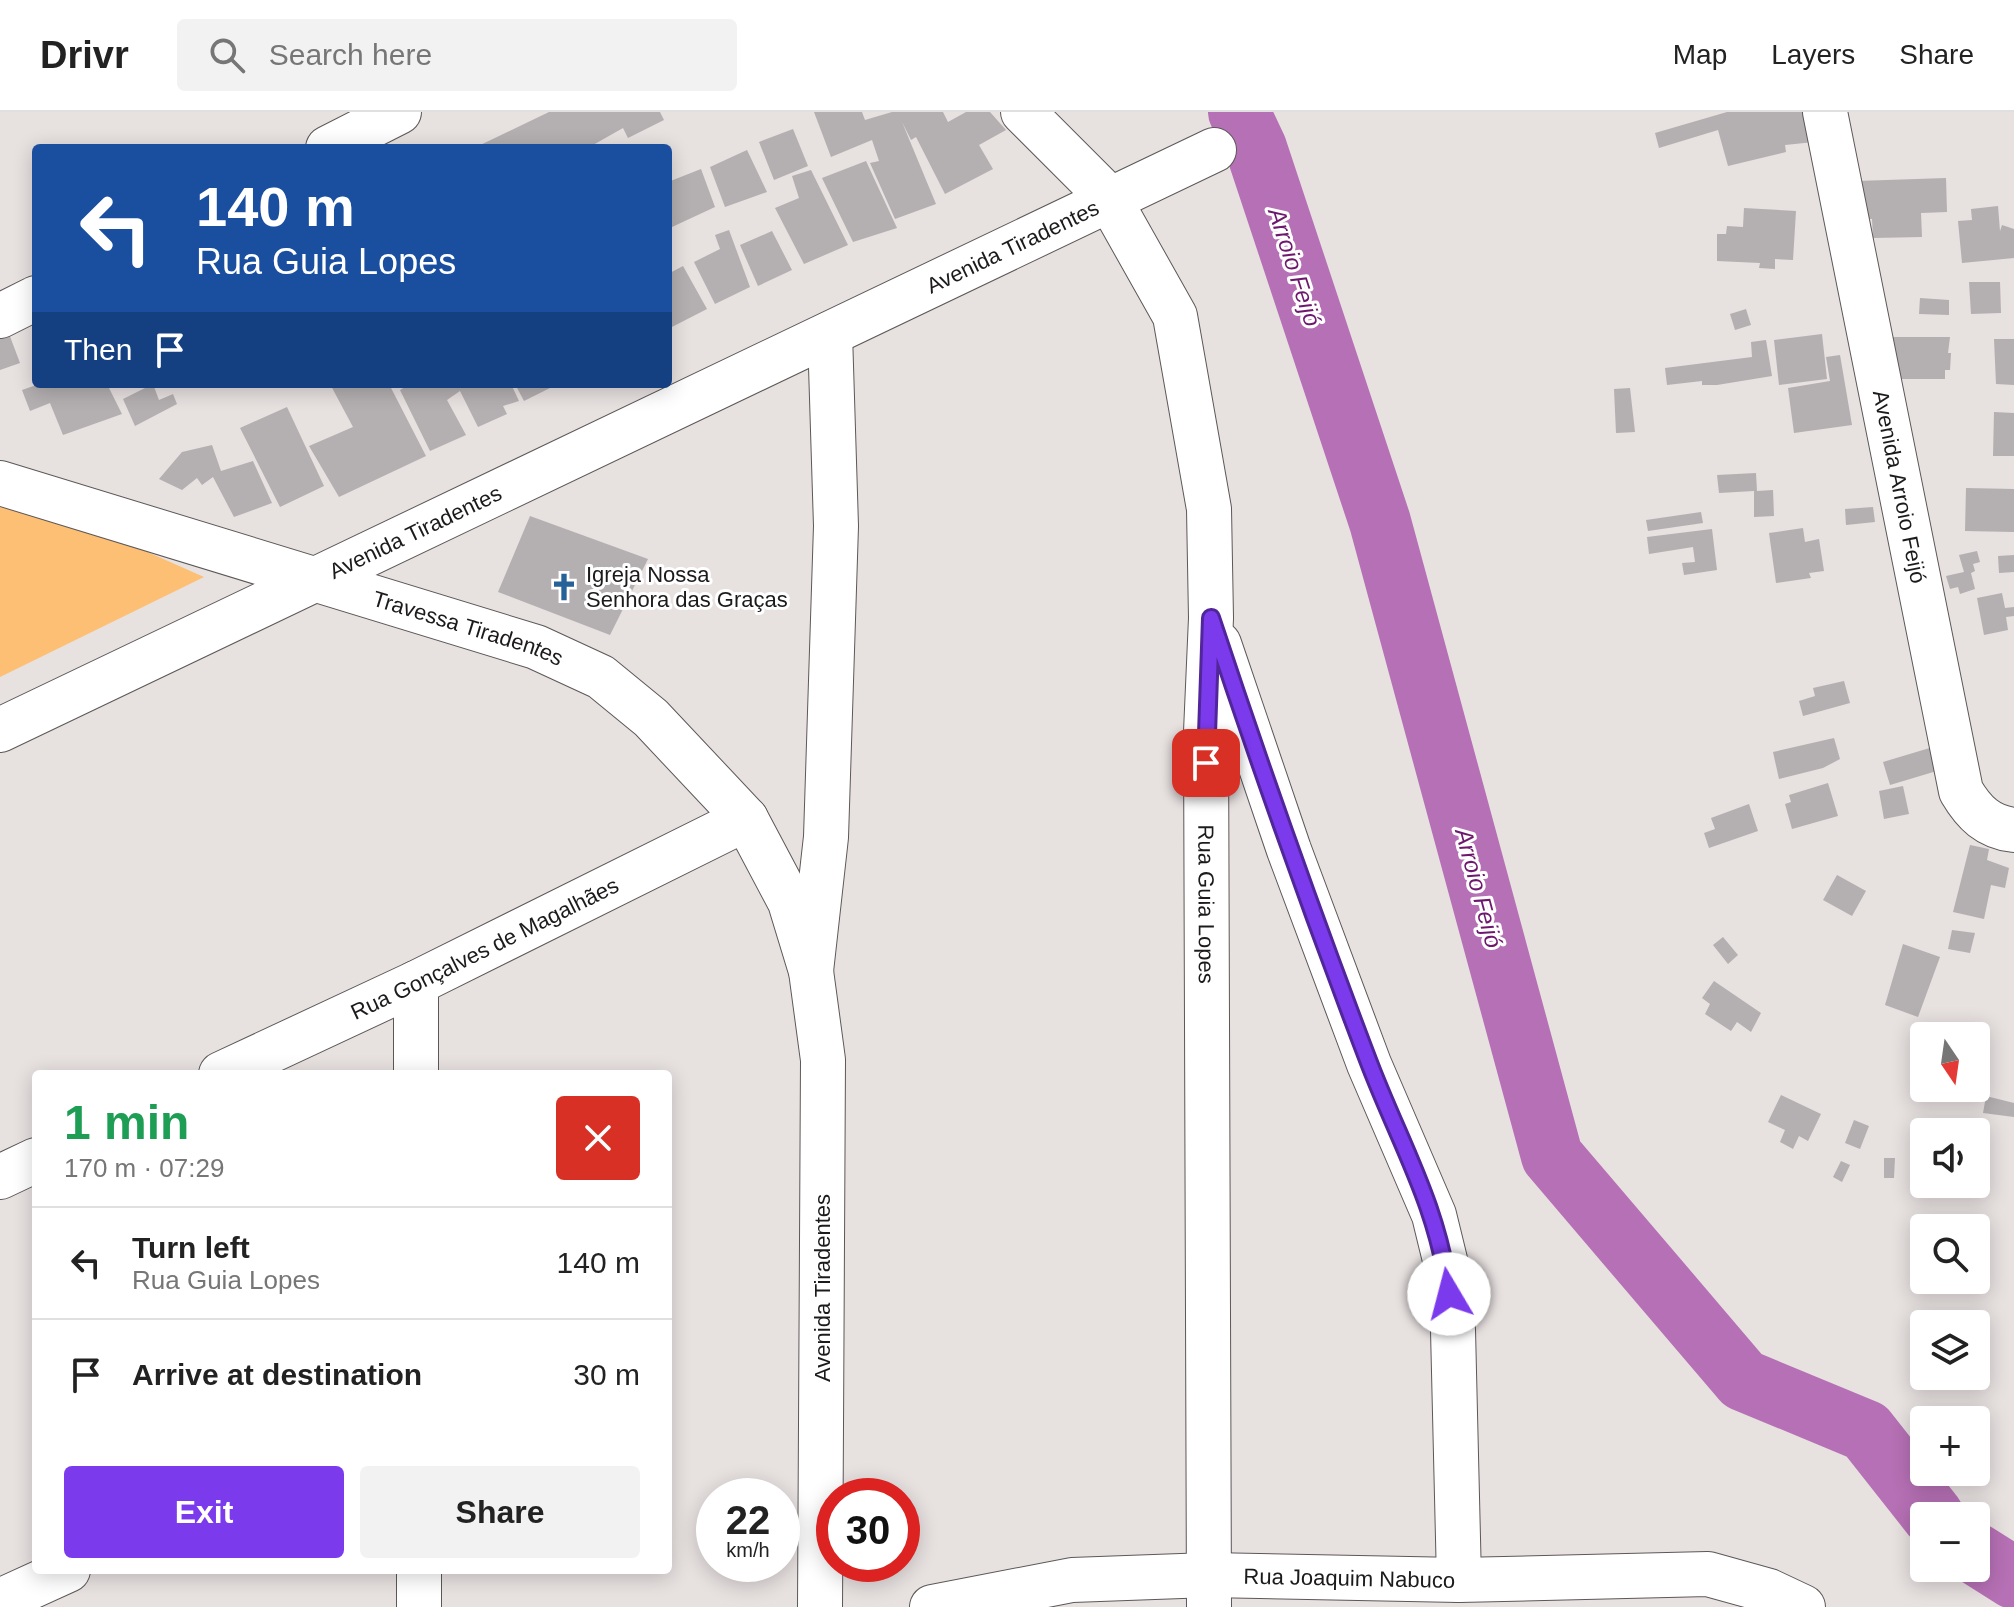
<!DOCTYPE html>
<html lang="en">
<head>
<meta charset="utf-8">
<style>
  body { margin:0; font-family:Helvetica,sans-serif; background:#f2f2f2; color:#222; height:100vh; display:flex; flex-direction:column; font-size:30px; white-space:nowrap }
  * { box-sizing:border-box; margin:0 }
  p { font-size:26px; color:#767676 }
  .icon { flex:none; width:44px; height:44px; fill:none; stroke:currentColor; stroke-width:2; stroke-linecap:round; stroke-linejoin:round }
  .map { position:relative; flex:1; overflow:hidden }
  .drawer { position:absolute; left:32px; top:958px; width:640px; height:504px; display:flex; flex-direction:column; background:#fff; border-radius:8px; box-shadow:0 4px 20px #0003 }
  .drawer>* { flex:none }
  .hud { position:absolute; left:32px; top:32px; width:640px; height:244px; border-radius:8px; box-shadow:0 4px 20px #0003; background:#1a4fa0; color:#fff; overflow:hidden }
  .needle { width:52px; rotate:167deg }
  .fabs { position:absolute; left:1910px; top:910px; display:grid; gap:16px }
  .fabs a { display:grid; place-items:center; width:80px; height:80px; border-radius:8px; background:#fff; box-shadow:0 4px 20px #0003; font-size:40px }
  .speed { position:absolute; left:696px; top:1366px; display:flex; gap:16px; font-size:40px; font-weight:700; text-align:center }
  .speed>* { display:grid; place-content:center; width:104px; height:104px; border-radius:50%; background:#fff; box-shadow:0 4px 20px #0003; line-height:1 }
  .speed small { font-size:20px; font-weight:400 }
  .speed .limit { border:12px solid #d22; background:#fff; color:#111 }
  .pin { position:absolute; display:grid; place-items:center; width:68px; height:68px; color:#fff; margin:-34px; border-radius:16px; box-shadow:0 4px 12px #0006 }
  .me { position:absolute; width:88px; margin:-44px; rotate:352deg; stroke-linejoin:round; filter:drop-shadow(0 0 6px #0008) }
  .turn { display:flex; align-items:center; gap:28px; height:168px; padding:0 32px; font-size:36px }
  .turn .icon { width:104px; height:104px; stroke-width:2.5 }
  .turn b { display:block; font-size:56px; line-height:68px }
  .then { display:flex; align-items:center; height:76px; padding:0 32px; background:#0003; gap:16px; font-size:30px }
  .round { display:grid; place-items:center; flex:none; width:84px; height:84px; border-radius:8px; background:#f2f2f2 }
  .summary { display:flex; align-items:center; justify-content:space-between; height:136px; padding:0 32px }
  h1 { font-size:48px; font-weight:800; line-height:60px; color:#1e9e55 }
  .cta { display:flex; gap:16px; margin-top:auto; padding:16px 32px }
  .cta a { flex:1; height:92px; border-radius:8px; background:#7c3aed; color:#fff; font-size:32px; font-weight:800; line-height:92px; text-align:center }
  .cta a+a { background:#f2f2f2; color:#222 }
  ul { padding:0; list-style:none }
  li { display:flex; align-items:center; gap:24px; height:112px; padding:0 32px; border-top:2px solid #e0e0e0 }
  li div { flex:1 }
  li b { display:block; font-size:30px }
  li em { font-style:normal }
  header { display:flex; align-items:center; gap:48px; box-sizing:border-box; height:112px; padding:0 40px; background:#fff; border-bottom:2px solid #e0e0e0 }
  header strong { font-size:38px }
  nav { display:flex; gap:44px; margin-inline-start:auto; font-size:28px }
  .search { width:560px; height:72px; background:#f2f2f2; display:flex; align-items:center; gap:20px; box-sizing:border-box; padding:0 28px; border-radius:8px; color:#767676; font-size:30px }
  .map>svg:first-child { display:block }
  .green { fill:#fdbf73 }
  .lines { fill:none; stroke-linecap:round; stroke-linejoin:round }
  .river { stroke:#b670b5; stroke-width:62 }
  .building { fill:#b4afb1 }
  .minor-casing { stroke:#5d5858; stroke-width:46 }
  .major-casing { stroke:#5d5858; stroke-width:46 }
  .minor { stroke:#fff; stroke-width:44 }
  .major { stroke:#fff; stroke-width:44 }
  .route-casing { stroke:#51269a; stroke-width:20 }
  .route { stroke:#7c3aed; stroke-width:14 }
  .labels { text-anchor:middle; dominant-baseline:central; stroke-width:6; stroke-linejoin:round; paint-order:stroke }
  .street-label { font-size:22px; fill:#1c1a1a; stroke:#fff }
  .poi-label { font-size:22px; fill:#1c1a1a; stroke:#fff; text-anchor:start }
  .water-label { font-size:24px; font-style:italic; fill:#6d176e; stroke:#fff }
</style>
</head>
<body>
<header>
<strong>Drivr</strong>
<div class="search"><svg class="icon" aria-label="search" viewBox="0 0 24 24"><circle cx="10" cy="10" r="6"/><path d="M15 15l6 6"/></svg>Search here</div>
<nav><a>Map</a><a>Layers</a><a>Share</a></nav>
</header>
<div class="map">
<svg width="2014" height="1495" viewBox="0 0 2014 1495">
  <rect width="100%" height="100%" fill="#e7e1e0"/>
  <path class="green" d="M0,391L46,395L204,465L0,565Z"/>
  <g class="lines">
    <path class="river" d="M1239,0L1256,36L1380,410L1552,1044L1743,1268L1866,1319L1933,1404
      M1976,1442L2014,1466"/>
  </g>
  <path class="building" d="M549,0H660L664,8L628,26L623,16L593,33L594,36H474Z
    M814,0H862L865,8L892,0H943L948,10L966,0H990L1006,18L979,33L993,57L945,82L916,25L911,28L902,10L936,92L895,107L870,51L879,49L872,28L831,45Z
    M1727,0H1809L1814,30L1785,33L1786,40L1728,54L1718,18L1659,36L1655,21Z
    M793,17L808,54L774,68L759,30Z
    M747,38L767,80L725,95L710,55Z
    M866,49L897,116L853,130L822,66Z
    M701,57L715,95L672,115L668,106V70Z
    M811,58L848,133L804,152L775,96L799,86L792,64Z
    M1946,66L1947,100L1921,101L1922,125L1873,126L1872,107H1861L1857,69Z
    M1998,94L2000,119L2002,113L2014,117V146L1962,151L1958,109L1972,108L1971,97Z
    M1744,96L1796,99L1793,148L1775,147V157L1759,156L1760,151L1717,149V122H1726L1727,114L1743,115Z
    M729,118L750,175L715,192L694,150L720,137L715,123Z
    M772,119L792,158L758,174L740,133Z
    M683,154L707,197L668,217V162Z
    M1969,170H2000L2001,201L1971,202Z
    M1920,186L1949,188V203L1919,202Z
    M1746,197L1751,213L1735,218L1730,202Z
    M8,219L20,251L0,258V223Z
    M1822,222L1827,267L1779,273L1774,228Z
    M1893,225H1950L1948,241H1951L1950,258H1945V267H1892Z
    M1994,227H2014V273L1996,272Z
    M1766,228L1772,264L1717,273H1702V269L1667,273L1665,256L1752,245L1751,230Z
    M1840,243L1852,313L1794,321L1788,276L1830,269L1826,245Z
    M39,272H107L122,302L63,323L50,291L30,299L22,278Z
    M153,272L159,288L173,282L177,292L135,314L123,287Z
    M330,272H389L426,344L339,385L309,334L353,315Z
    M410,272H511L519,289L503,294L507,302L478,315L460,279L447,288L466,323L430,339L400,278Z
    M515,272H558L524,289Z
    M1630,276L1635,320L1616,321L1614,277Z
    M287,295L324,374L280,395L240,316Z
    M1994,300L2014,301V344H1993Z
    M212,333L221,359L253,349L272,391L234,405L213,365L202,373L197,366L182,378L159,367L182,340Z
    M1756,361L1757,379L1773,378L1774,404L1754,405V379L1719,381L1717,363Z
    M1966,376L2014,377V420L1965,419Z
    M1873,395L1875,410L1846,413L1845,397Z
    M1701,400L1703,411L1648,419L1646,408Z
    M530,404L648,447L610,523L498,480Z
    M1803,416L1805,430L1819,427L1824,459L1809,461L1811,466L1776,471L1769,421Z
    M1712,417L1717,458L1684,463L1682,451L1695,450L1693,435L1649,442L1647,425Z
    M1977,439L1980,450L1973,452L1975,459L1971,461L1975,477L1960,482L1958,475L1950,477L1946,464L1964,460L1959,443Z
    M2014,443V460L1999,461L1998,444Z
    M2002,481L2005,496L2014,495V504L2006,505L2008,518L1984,523L1977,486Z
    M1844,569L1850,591L1803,604L1799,589L1815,584L1813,576Z
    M1834,626L1840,647L1823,656L1779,667L1773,640Z
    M1933,635L1940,658L1890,673L1883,650Z
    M1828,671L1838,704L1792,717L1785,692L1791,690L1789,683Z
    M1903,674L1909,702L1884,707L1879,679Z
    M1749,692L1758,719L1709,736L1704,721L1715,717L1711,706Z
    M1970,733L1989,737L1987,748L2009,756L2005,776L1991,773L1984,807L1953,800Z
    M1837,763L1866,779L1852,804L1823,788Z
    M1952,818L1975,821L1970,841L1948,837Z
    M1723,825L1738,843L1728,852L1713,833Z
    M1903,832L1940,845L1918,905L1885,893Z
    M1714,869L1761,901L1751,920L1737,910L1731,919L1705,902L1710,892L1702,886Z
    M1781,983L1821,1002L1808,1029L1799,1024L1793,1037L1780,1030L1785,1018L1768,1010Z
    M1986,984L2014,991V1005L1983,1001Z
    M1854,1008L1869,1014L1860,1037L1845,1031Z
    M1884,1046H1895L1894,1066H1884Z
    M1841,1049L1850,1053L1842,1070L1833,1065Z"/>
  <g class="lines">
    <defs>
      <g id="minor">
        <path id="s1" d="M1023,0L1108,85L1175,204L1209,397L1211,506L1206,620L1209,1495"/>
        <path id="s2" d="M1825,0L1961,679C1974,701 1988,715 2014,718"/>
        <path d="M328,36L399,0"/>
        <path d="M0,204L36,186"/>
        <path d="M1219,532L1289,738L1369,952L1434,1103L1445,1148L1453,1218L1459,1468"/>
        <path id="s3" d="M0,618L1214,38"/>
        <path d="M811,859L826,725L836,414L830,222"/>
        <path d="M416,871V962"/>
        <path id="s4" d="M221,962L416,871L746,707"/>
        <path d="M0,1065L36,1048"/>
        <path d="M419,1458V1495"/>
        <path d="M0,1489L68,1458"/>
        <path id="s5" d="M932,1495L1072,1468L1209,1463L1459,1468L1708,1462L1769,1479L1803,1495"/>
      </g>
      <g id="major">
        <path id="s6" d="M0,371L536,535L601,565L651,606L746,707L790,790L811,859L823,948L820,1495"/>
      </g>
    </defs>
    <use href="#minor" class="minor-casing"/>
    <use href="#major" class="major-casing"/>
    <use href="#minor" class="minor"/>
    <use href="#major" class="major"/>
  </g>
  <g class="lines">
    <defs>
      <path id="route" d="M1206,651L1211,506C1260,654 1312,801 1368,948C1399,1030 1438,1093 1449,1182"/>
    </defs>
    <use href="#route" class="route-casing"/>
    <use href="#route" class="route"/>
  </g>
  <defs>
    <symbol id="church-bare" viewBox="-9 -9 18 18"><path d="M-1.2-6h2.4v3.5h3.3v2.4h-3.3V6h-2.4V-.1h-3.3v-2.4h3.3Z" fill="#266198" stroke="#fff" stroke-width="2.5" paint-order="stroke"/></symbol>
  </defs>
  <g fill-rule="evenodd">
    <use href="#church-bare" x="544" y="455" width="40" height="40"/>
  </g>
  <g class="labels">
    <g class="street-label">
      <text stroke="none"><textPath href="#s3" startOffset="1122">Avenida Tiradentes</textPath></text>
      <text stroke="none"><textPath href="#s2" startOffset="382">Avenida Arroio Feijó</textPath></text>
      <text stroke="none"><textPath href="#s3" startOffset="460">Avenida Tiradentes</textPath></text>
      <text stroke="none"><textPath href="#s6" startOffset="490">Travessa Tiradentes</textPath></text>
      <text stroke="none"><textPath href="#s1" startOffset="848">Rua Guia Lopes</textPath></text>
      <text stroke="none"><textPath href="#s4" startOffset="292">Rua Gonçalves de Magalhães</textPath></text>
      <text transform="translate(822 1176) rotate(-90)">Avenida Tiradentes</text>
      <text stroke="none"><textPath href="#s5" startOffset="420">Rua Joaquim Nabuco</textPath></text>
    </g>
    <g class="poi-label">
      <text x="586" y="462">Igreja Nossa<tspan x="586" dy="25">Senhora das Graças</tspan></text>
    </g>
    <g class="water-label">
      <text transform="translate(1295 155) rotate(72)">Arroio Feijó</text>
      <text transform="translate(1479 776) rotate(75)">Arroio Feijó</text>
    </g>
  </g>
</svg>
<div class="fabs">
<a><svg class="needle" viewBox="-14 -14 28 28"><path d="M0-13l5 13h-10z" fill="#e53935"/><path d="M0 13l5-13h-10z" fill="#767676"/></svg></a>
<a><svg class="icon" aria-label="sound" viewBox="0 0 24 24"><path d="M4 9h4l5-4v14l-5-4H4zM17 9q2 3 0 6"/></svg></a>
<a><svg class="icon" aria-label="search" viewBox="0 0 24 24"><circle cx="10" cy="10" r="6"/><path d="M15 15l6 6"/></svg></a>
<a><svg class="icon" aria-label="layers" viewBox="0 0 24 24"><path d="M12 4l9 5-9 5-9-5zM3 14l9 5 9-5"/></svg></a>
<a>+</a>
<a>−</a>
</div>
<div class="speed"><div>22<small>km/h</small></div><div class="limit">30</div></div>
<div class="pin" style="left:1206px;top:651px;background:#d93025"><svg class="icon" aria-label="arrive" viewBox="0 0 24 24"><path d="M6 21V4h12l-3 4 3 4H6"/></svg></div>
<svg class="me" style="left:1449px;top:1182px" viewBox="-20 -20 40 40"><circle r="19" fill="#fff"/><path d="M0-13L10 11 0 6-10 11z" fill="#7c3aed"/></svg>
<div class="hud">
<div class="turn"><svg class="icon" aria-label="left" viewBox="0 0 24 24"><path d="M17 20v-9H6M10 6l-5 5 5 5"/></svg><div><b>140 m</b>Rua Guia Lopes</div></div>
<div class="then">Then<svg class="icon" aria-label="arrive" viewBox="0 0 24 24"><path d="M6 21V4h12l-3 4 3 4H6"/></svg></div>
</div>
<section class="drawer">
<div class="summary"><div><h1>1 min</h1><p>170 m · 07:29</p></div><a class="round" style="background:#d93025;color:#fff"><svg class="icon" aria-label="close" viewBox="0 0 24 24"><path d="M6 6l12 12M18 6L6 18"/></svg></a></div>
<ul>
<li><svg class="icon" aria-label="left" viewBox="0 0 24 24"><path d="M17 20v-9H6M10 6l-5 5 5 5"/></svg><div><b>Turn left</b><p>Rua Guia Lopes</p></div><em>140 m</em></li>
<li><svg class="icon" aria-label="arrive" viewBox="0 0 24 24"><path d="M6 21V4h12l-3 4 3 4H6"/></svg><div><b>Arrive at destination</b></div><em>30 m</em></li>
</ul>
<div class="cta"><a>Exit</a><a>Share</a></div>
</section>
</div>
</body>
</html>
